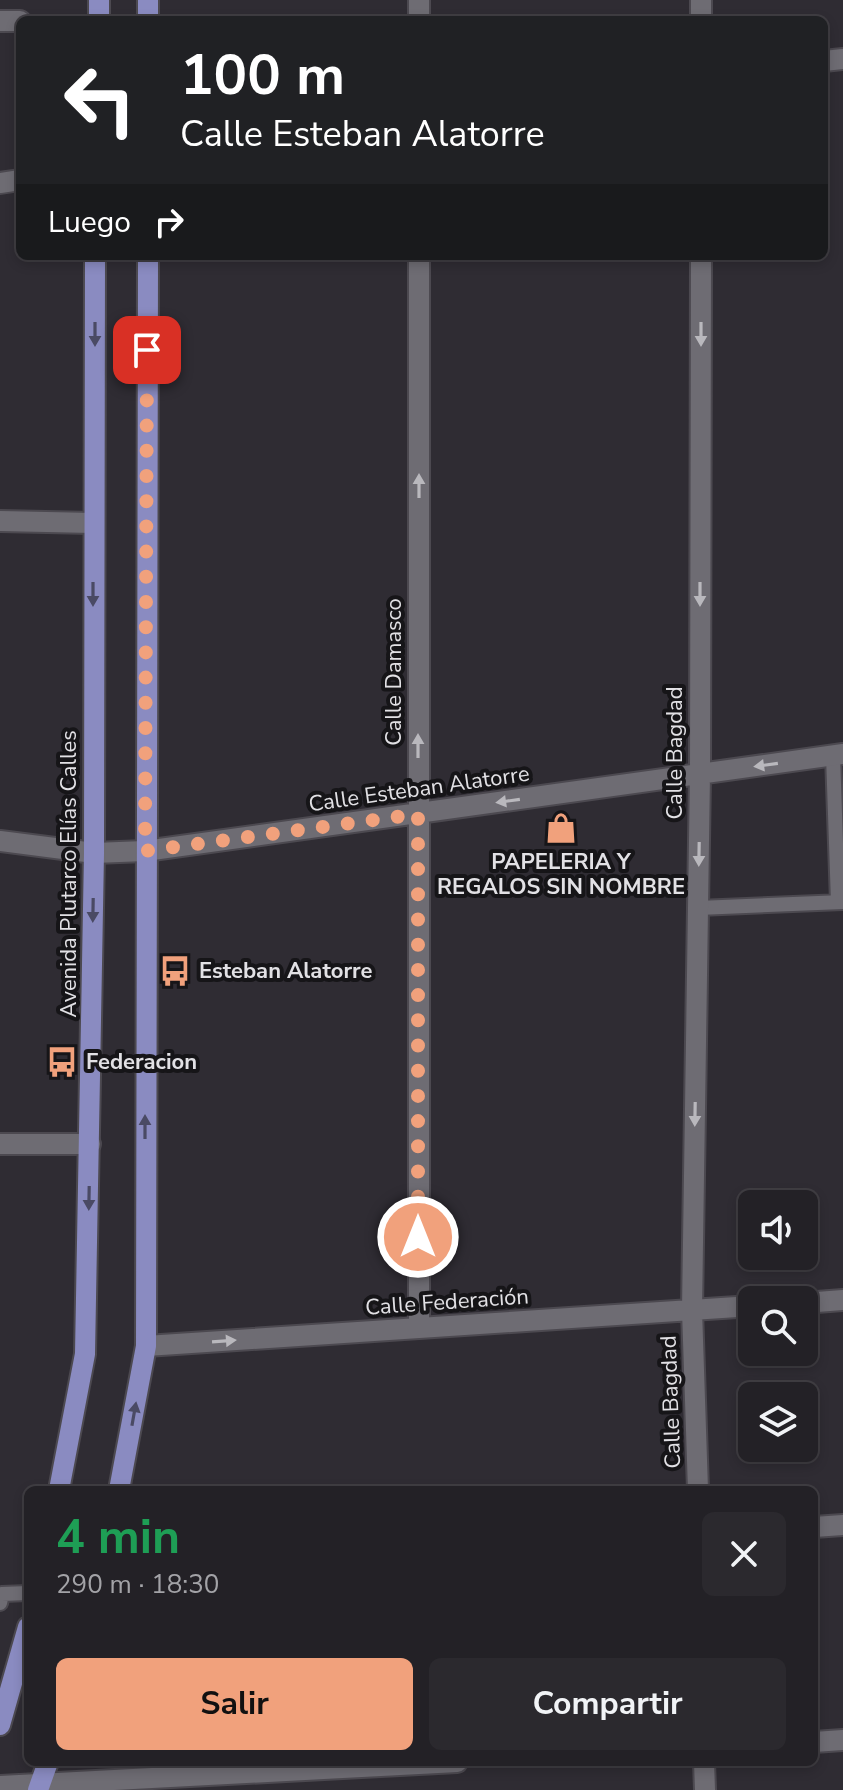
<!DOCTYPE html>
<html lang="es">
<head>
<meta charset="utf-8">
<style>
  body { margin:0; font-family:"Nunito Sans",sans-serif; background:#2b292e; color:#f1f3f6; height:100vh; display:flex; flex-direction:column; font-size:30px; white-space:nowrap }
  * { box-sizing:border-box; margin:0 }
  p { font-size:26px; color:#a3a3a7 }
  .icon { flex:none; width:44px; height:44px; fill:none; stroke:currentColor; stroke-width:2; stroke-linecap:round; stroke-linejoin:round }
  .map { position:relative; flex:1; overflow:hidden }
  .side { position:absolute; left:24px; top:1486px; width:794px; height:280px; display:flex; flex-direction:column; background:#232126; border-radius:12px; box-shadow:0 4px 12px #0003,0 0 0 2px #403e43 }
  .side>* { flex:none }
  .guide { position:absolute; left:16px; top:16px; width:812px; height:244px; border-radius:12px; box-shadow:0 4px 12px #0003,0 0 0 2px #403e43; background:#202124; color:#fff; overflow:hidden }
  .buttons { position:absolute; left:738px; top:1190px; display:grid; gap:16px }
  .buttons a { display:grid; place-items:center; width:80px; height:80px; border-radius:12px; background:#232126; box-shadow:0 4px 12px #0003,0 0 0 2px #403e43; font-size:40px }
  .pin { position:absolute; display:grid; place-items:center; width:68px; height:68px; color:#fff; margin:-34px; border-radius:16px; box-shadow:0 4px 12px #0006 }
  .me { position:absolute; width:88px; margin:-44px; rotate:0deg; stroke-linejoin:round; filter:drop-shadow(0 0 6px #0008) }
  .turn { display:flex; align-items:center; gap:28px; height:168px; padding:0 32px; font-size:36px }
  .turn .icon { width:104px; height:104px; stroke-width:2.5 }
  .turn b { display:block; font-size:56px; line-height:68px }
  .then { display:flex; align-items:center; height:76px; padding:0 32px; background:#0003; gap:16px; font-size:30px }
  .round { display:grid; place-items:center; flex:none; width:84px; height:84px; border-radius:12px; background:#2b292e }
  .summary { display:flex; align-items:center; justify-content:space-between; height:136px; padding:0 32px }
  h1 { font-size:48px; font-weight:700; line-height:60px; color:#1e9e55 }
  .cta { display:flex; gap:16px; margin-top:auto; padding:16px 32px }
  .cta a { flex:1; height:92px; border-radius:12px; background:#f1a17c; color:#111; font-size:32px; font-weight:700; line-height:92px; text-align:center }
  .cta a+a { background:#2b292e; color:#f1f3f6 }
  .map>svg:first-child { display:block }
  .lines { fill:none; stroke-linecap:round; stroke-linejoin:round }
  .service-casing { stroke:#4c4950; stroke-width:18 }
  .minor-casing { stroke:#4c4950; stroke-width:24 }
  .tertiary-casing { stroke:#4c4950; stroke-width:24 }
  .primary-casing { stroke:#4c4950; stroke-width:24 }
  .service { stroke:#6e6c73; stroke-width:14 }
  .minor { stroke:#6e6c73; stroke-width:20 }
  .tertiary { stroke:#6e6c73; stroke-width:20 }
  .primary { stroke:#8a8bc1; stroke-width:20 }
  .oneway { fill:#4a4a64 }
  .oneway2 { fill:#b9b8bd }
  .route { stroke:#f1a17c; stroke-width:14; stroke-dasharray:0 25.2 }
  .labels { text-anchor:middle; dominant-baseline:central; stroke-width:8; stroke-linejoin:round; paint-order:stroke }
  .street-label { font-size:22px; fill:#e2e1e5; stroke:#161518 }
  .poi-label { font-size:22px; font-weight:bold; fill:#e2e1e5; stroke:#161518; text-anchor:start }
</style>
</head>
<body>
<div class="map">
<svg width="843" height="1790" viewBox="0 0 843 1790">
  <rect width="100%" height="100%" fill="#2f2c33"/>
  <g class="lines">
    <defs>
      <path id="service" d="M833,755L838,902
        M698,908L843,902
        M0,1603L2,1594L28,1593"/>
      <path id="minor" d="M419,0V20
        M701,0V20
        M0,21H20
        M0,521L93,523
        M145,851L843,754
        M0,1144H90
        M804,1303L843,1300
        M419,1328V256
        M146,1346L752,1306
        M698,1490L692,1310L700,774L701,256
        M814,1527L843,1525
        M814,1742L843,1740
        M704,1762L705,1790
        M0,1786L457,1762"/>
      <path id="tertiary" d="M824,61L843,59
        M0,183L20,180
        M0,841L94,853L145,851"/>
      <path id="primary" d="M99,0V20
        M148,0V20
        M59,1490L85,1354L94,853L95,256
        M119,1490L146,1346L148,256
        M0,1725L28,1627
        M38,1790L48,1762"/>
    </defs>
    <use href="#service" class="service-casing"/>
    <use href="#minor" class="minor-casing"/>
    <use href="#tertiary" class="tertiary-casing"/>
    <use href="#primary" class="primary-casing"/>
    <use href="#service" class="service"/>
    <use href="#minor" class="minor"/>
    <use href="#tertiary" class="tertiary"/>
    <use href="#primary" class="primary"/>
  </g>
  <defs><path id="oneway-solid" d="M-6-.8H1V-3.2L6.5 0L1 3.2V.8H-6Z" transform="scale(2)"/></defs>
  <g class="oneway">
    <use href="#oneway-solid" transform="translate(95 334) rotate(90)"/>
    <use href="#oneway-solid" transform="translate(93 594) rotate(90)"/>
    <use href="#oneway-solid" transform="translate(93 910) rotate(91)"/>
    <use href="#oneway-solid" transform="translate(145 1127) rotate(-90)"/>
    <use href="#oneway-solid" transform="translate(89 1198) rotate(91)"/>
    <use href="#oneway-solid" transform="translate(134 1414) rotate(-80)"/>
  </g>
  <g class="oneway2">
    <use href="#oneway-solid" transform="translate(701 334) rotate(90)"/>
    <use href="#oneway-solid" transform="translate(419 486) rotate(-90)"/>
    <use href="#oneway-solid" transform="translate(700 594) rotate(90)"/>
    <use href="#oneway-solid" transform="translate(418 746) rotate(-90)"/>
    <use href="#oneway-solid" transform="translate(766 765) rotate(172)"/>
    <use href="#oneway-solid" transform="translate(508 801) rotate(172)"/>
    <use href="#oneway-solid" transform="translate(699 854) rotate(91)"/>
    <use href="#oneway-solid" transform="translate(695 1114) rotate(91)"/>
    <use href="#oneway-solid" transform="translate(224 1341) rotate(-4)"/>
  </g>
  <g class="lines">
    <path class="route" d="M147,350L145,851L418,814V1237"/>
  </g>
  <defs>
    <symbol id="shop-bare" viewBox="-9 -9 18 18"><path d="M-5-2.5h2.3a2.7 3.5 0 0 1 5.4 0H5L5.5 6h-11ZM-1.5-2.5h3a1.5 2.3 0 0 0-3 0Z" fill="#f1a17c" stroke="#161518" stroke-width="2.5" paint-order="stroke"/></symbol>
    <symbol id="bus-bare" viewBox="-9 -9 18 18"><path d="M-5-6H5V4H4V6H2V4H-2V6H-4V4H-5ZM-3.5-4V0h7V-4ZM-3.5 1.2v1.5H-2V1.2ZM2 1.2v1.5H3.5V1.2Z" fill="#f1a17c" stroke="#161518" stroke-width="2.5" paint-order="stroke"/></symbol>
  </defs>
  <g fill-rule="evenodd">
    <use href="#shop-bare" x="539" y="806" width="44" height="44"/>
    <use href="#bus-bare" x="153" y="949" width="44" height="44"/>
    <use href="#bus-bare" x="40" y="1040" width="44" height="44"/>
  </g>
  <g class="labels">
    <g class="street-label">
      <text transform="translate(394 672) rotate(-90)">Calle Damasco</text>
      <text transform="translate(675 753) rotate(-90)">Calle Bagdad</text>
      <text transform="translate(419 789) rotate(-8)">Calle Esteban Alatorre</text>
      <text transform="translate(69 874) rotate(-90)">Avenida Plutarco Elías Calles</text>
      <text transform="translate(447 1302) rotate(-4)">Calle Federación</text>
      <text transform="translate(671 1402) rotate(-92)">Calle Bagdad</text>
    </g>
    <g class="poi-label">
      <text x="561" y="862" text-anchor="middle">PAPELERIA Y<tspan x="561" dy="25">REGALOS SIN NOMBRE</tspan></text>
      <text x="199" y="971">Esteban Alatorre</text>
      <text x="86" y="1062">Federacion</text>
    </g>
  </g>
</svg>
<div class="buttons">
<a><svg class="icon" aria-label="sound" viewBox="0 0 24 24"><path d="M4 9h4l5-4v14l-5-4H4zM17 9q2 3 0 6"/></svg></a>
<a><svg class="icon" aria-label="search" viewBox="0 0 24 24"><circle cx="10" cy="10" r="6"/><path d="M15 15l6 6"/></svg></a>
<a><svg class="icon" aria-label="layers" viewBox="0 0 24 24"><path d="M12 4l9 5-9 5-9-5zM3 14l9 5 9-5"/></svg></a>
</div>
<div class="pin" style="left:147px;top:350px;background:#d93025"><svg class="icon" aria-label="arrive" viewBox="0 0 24 24"><path d="M6 21V4h12l-3 4 3 4H6"/></svg></div>
<svg class="me" style="left:418px;top:1237px" viewBox="-20 -20 40 40"><circle r="17" fill="#f1a17c" stroke="#fff" stroke-width="3"/><path d="M0-11L8 9 0 5-8 9z" fill="#fff"/></svg>
<div class="guide">
<div class="turn"><svg class="icon" aria-label="left" viewBox="0 0 24 24"><path d="M17 20v-9H6M10 6l-5 5 5 5"/></svg><div><b>100 m</b>Calle Esteban Alatorre</div></div>
<div class="then">Luego<svg class="icon" aria-label="right" viewBox="0 0 24 24"><path d="M7 20v-9h11M14 6l5 5-5 5"/></svg></div>
</div>
<section class="side">
<div class="summary"><div><h1>4 min</h1><p>290 m · 18:30</p></div><a class="round"><svg class="icon" aria-label="close" viewBox="0 0 24 24"><path d="M6 6l12 12M18 6L6 18"/></svg></a></div>
<div class="cta"><a>Salir</a><a>Compartir</a></div>
</section>
</div>
</body>
</html>
